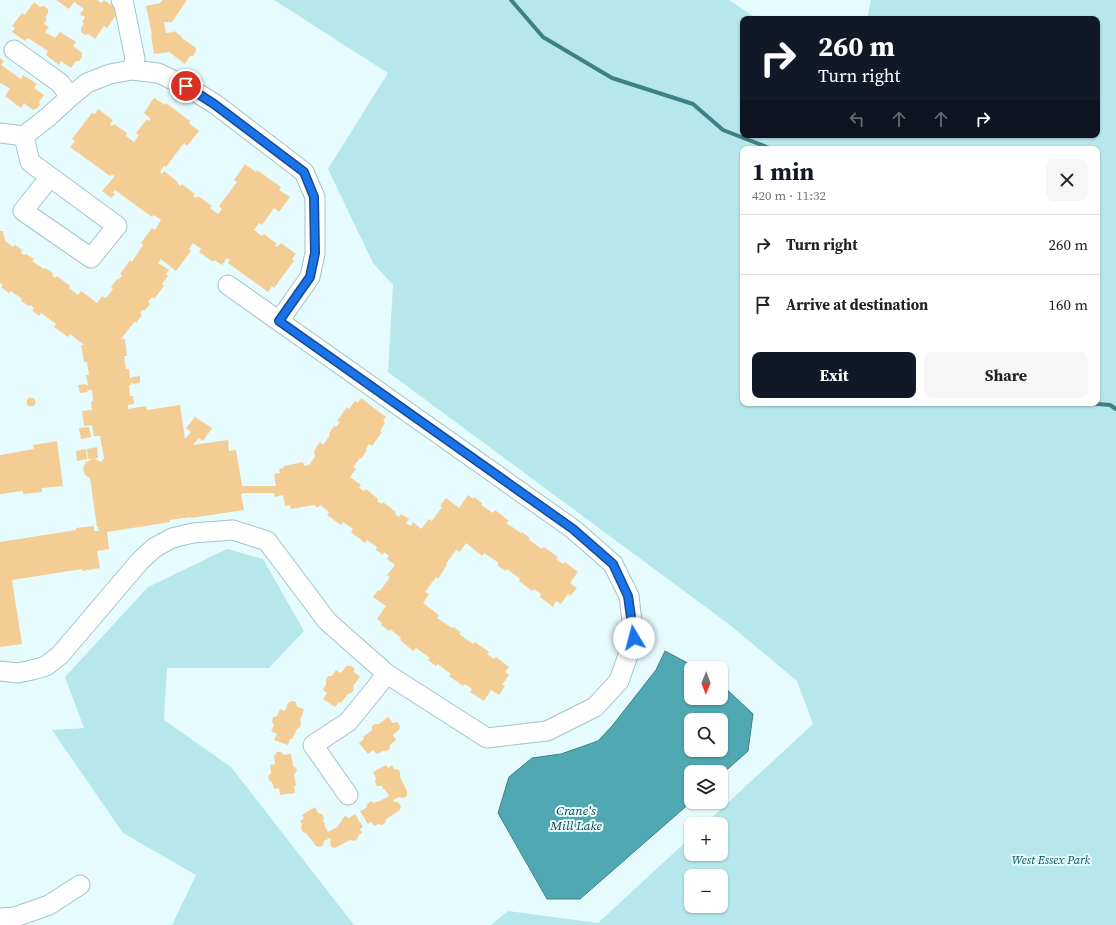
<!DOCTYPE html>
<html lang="en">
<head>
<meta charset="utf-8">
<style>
  body { margin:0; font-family:"Source Serif 4",serif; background:#f6f6f6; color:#222; height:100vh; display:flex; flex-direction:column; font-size:15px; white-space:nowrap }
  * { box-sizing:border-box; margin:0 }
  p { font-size:13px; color:#767676 }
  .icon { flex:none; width:22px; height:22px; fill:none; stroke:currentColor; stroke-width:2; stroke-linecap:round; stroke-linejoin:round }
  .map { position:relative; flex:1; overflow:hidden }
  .side { position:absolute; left:740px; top:146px; width:360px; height:260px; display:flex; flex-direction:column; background:#fff; border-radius:8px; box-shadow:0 1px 3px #0004 }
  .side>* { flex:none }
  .top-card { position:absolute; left:740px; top:16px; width:360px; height:122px; border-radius:8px; box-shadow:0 1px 3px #0004; background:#111827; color:#fff; overflow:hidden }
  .needle { width:26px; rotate:181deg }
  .controls { position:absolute; left:684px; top:661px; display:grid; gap:8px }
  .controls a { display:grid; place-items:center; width:44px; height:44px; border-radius:8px; background:#fff; box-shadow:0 1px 3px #0004; font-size:20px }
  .pin { position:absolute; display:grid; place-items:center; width:34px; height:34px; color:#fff; margin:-17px; border:2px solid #fff; border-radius:50%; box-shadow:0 1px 4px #0007 }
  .me { position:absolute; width:44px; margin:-22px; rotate:352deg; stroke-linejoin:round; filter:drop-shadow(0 0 3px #0008) }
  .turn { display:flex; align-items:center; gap:14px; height:84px; padding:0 12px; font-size:18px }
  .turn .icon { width:52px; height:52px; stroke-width:2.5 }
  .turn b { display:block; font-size:28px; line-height:34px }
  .lanes { display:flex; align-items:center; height:38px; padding:0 12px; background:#0003; justify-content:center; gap:20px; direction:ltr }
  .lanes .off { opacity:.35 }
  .round { display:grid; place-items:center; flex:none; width:42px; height:42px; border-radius:8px; background:#f6f6f6 }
  .head { display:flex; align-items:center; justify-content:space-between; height:68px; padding:0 12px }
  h1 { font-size:24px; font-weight:700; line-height:30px; color:#111827 }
  .action { display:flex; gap:8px; margin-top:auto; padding:8px 12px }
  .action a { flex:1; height:46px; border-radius:8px; background:#111827; color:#fff; font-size:16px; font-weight:700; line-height:46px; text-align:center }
  .action a+a { background:#f6f6f6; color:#222 }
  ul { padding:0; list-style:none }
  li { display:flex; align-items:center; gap:12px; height:60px; padding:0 12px; border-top:1px solid #e0e0e0 }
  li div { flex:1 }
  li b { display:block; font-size:15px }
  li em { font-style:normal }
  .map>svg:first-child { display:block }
  .green { fill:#b5e7ec; fill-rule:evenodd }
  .water { fill:#50a8b2; stroke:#3f8088; fill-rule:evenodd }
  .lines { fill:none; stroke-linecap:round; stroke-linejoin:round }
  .stream { stroke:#3f8088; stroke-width:4 }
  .building { fill:#f4cd94 }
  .minor-casing { stroke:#a1c4c8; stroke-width:21 }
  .minor { stroke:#fff; stroke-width:19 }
  .route-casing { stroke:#114b97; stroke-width:10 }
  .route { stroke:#1a73e8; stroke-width:7 }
  .labels { text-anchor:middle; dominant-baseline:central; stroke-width:4; stroke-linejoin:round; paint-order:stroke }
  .park-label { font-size:12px; font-style:italic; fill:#01545b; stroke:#e6fbfe }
  .water-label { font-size:13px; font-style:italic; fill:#184246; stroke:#e6fbfe }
</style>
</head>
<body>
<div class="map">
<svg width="1116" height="925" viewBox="0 0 1116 925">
  <rect width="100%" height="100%" fill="#e6fbfe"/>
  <path class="green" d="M274,0H729L758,19H743V135H1097V19H867L871,0H1116V925H491L508,911L598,923L691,837V854H721V824H705L813,724L797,681L730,625L388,372L393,285L373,263L328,169L388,73ZM743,149H1097V403H743ZM691,876H721V906H691Z
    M227,549L263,559L304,631L269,668H167L164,720L231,767L354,925H172L196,875L123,833L52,730L84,728L65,677L148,587Z"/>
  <path class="water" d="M665,651L697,668H691V698H721V684L753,714L748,751L721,775V772H691V802L580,899H547L498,813L509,777L532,758L561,754L598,741L612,726L656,670ZM691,720H721V750H691Z"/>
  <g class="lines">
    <path class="stream" d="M511,0L543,37L612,78L693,104L723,130L772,149
      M1087,403L1110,405L1116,409"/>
  </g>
  <path class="building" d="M56,0H97L101,3L104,0L117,9L114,12L117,14L107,28L104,26L95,39L89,34L85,35L81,32V28L84,23L82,22L85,17L80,14L84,9L74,2L69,9Z
    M163,0H187L172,22H164L166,33L173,32L174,31L182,37V38L196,48V51L193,56H190L185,64L169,52L154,54L151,35H152L146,6L160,3Z
    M34,2L40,7L44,6L48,9V13L45,18L47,19L44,24L49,27L45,32L55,38L60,32L76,42L73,46L82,53V57L79,61H76L71,68L61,61L59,65L46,55L48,51L28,38L25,41L12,32L15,28L12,26L22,13L25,15Z
    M0,58L4,61L1,65L21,79L23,75L37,84L34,88L44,95L39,102L40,105L36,109L33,110L24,103L21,108L5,96L10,89L1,83L0,84Z
    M154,98L165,105L166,103L190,121L189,123L199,131L187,146L184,143L166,167L164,166L160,172L162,174L164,171L178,182L177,183L180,186L182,184L195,194L193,196L196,198L198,196L212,206L210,208L218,214L222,209L219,206L237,182L234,180L245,164L256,172L257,170L281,187L279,190L290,197L279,212L274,208L262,225L259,223L254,230L262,236L264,234L277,244L275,246L277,247L281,243L296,254L292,259L294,261L274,288L272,286L268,292L228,263L230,260L227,258L222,265L214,260L213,262L199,252L201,249L193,243L189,249L191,251L176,271L161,259L158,263L169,270L166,274L168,276L162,284L164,286L154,299L152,297L148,302L150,304L144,311L142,310L140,314L142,315L136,323L135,321L121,339H125L127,356H124L126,369H129L130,378H132V377L140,376V383L133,384L132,383H131V385H129L130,396H133L134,404L128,405V409L146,406L147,410L180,405L185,439L191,432L186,428L195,417L212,428L203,441L199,438L193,445L228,440L229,451L236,450L242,486H276L274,474L280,473L279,469L284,468V466L303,462L304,466L309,465L315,457L314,451L320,442L323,445L330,435L329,434L334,426L336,427L340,422L337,421L347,407L349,409L355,401L358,403L361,398L386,417L383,421L385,423L380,431L382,432L372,446L369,444L366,449L367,450L361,459L360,458L353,467L356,469L350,477L361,485L359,488L364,491L366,489L378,499L377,501L382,504L383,502L396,512L395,514L399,517L401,514L409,519L406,523L411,526L413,522L421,529L429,519L432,521L442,507L440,506L446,498L459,508L468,495L473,499L474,497L482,503L481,505L493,513L495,510L509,521L506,523L521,533L522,532L530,538L529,540L542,549L544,547L558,557L556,559L563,564L565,562L578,572L570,583L577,588L570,596L568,594L561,604L556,601L553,607L540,597L541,594L534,589L532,591L519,581L520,579L507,569L506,571L497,565L499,563L484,553L482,556L466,543L460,552L456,550L446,564L447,565L438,579L436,577L425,592L429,594L423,603L439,615L437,618L452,628L453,627L461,632L459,634L473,644L475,642L489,652L487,654L494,659L496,657L509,667L505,672L509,675L502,685L505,686L499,695L491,690L484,701L470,692L472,689L465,684L463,686L449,676L451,674L438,664L436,666L428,660L430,658L416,648L413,651L400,640L401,638L390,629L389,631L381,625L382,623L377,619L386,606L373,597L378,590L380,591L390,577L387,575L395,565L387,559L389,556L384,552L383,555L376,550L377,547L367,540L365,543L351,532L353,529L343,522L341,525L327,515L329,512L320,505L318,508L314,505L291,509L290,505L285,506L283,495L275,497L274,493H243V494H241L244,510L191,518V517L170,520V522L107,532L109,549L97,551L100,568L82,571V569L12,580L22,644L0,647V542L76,530V528L94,526V531H99L98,527H97L90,478L85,475L83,468L86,462L92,459H88L87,449L97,447L98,458H94L101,462L104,458L100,436H94L92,425L84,426L82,411L92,410L91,402L93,401L92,390H87L88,392L80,393L78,385L86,384V385H88L86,375H89L87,362H84L81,345H84L70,334L68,337L54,327L56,324L41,313L39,316L32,310L34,308L30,305L29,306L21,301L22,299L11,291L9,293L1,287L3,285L0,283V231H3L5,241L13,247L15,245L22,250L21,253L24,255L26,254L34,259L32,261L44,269L45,268L53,273L52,275L55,278L57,276L70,286L69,288L78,295L81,291L97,303L102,296L106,298L113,289L111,287L117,279L118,280L122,276L120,274L130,260L132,262L143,245L141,243L152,228L155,230L161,220L154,215L152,217L115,190L113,193L115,194L111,198L102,191L115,176L112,174L110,176L70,147L75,141L72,139L92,113L95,114L98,109L113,120L110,124L112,126L114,124L127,133L126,136L134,142L139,135L136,133L147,119L149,121L151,119L144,113Z
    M26.5 402a4.5 4.5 0 1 1 9 0a4.5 4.5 0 1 1-9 0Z
    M89,427L91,437L81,439L79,428Z
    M57,441L63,486L42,488V492L23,494V491L0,494V455L34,449L33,445Z
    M86,449L87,459L77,461L76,451Z
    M346,666H351L354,668V672L360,677L353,686L354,690L351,693L348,694L341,703L339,702L335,707L323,699L327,693L323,690L326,684V680L328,676H332L336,670L341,673Z
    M292,701L296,702L297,707L304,709L300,721L301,724L300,727L297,729L292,739H290L288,745L274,740L277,734L271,731L274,725L272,722L273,717L277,716L280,709L285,711L288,703Z
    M388,717L393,723L397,722L400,726L399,730L393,735L396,740L390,745V749L386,751H383L377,754L373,750L368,754L359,743L364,739L363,737L372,730V726L375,724H379Z
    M277,752H281L284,755L291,754L293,766L296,768L297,771L294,774L296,786H294L295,793L280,795L279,788L274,789L272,782L269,780L268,776L271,773L270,765L275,764L274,756Z
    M386,765L388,768L392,765L394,769L399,770L400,773V777L407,791V796L403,798L399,797L393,800L394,802H398L401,806L400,810L386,819L385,823L382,825L378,824L374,826L371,822L368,824L360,811L366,808L367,804L371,801L374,803L378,801V802L389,796L385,789L384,790L382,786H377L375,782L376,778L373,772Z
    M315,807L318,813L322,814L324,817L323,821L325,824L324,825L328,832L339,826L338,825L341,822L342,819L345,816L349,818L355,814L363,827L360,829L362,833L359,835L357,839L354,841L350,840L335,848L331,847L330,843L331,839L330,838L324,841L323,845L320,847L316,846L306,833L303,832L301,828L302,824L300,821L304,818L302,815Z"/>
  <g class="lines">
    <defs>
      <path id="minor" d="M121,0L124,5L135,59L132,70
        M14,50L60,83L70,97
        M0,133L24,136L30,162L117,226L91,258L23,211L50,177
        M24,136L48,117L70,97L87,83L110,74L132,70L158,73L186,86L215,104L304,172L315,197V253L310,277L279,321
        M0,671L18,673L32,670L46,666L60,655L140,561L154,548L172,538L193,533L233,530L267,541L327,621L387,674L487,738L547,731L595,707L619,681L634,638L629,596L613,564L573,529L228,285
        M348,795L313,745L348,722L387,674
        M0,918L15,917L49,905L80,885"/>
    </defs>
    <use href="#minor" class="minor-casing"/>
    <use href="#minor" class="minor"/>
  </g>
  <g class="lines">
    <defs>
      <path id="route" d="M186,86L214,104L304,172L314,197L315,253L310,277L279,321L573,529L613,564L628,596L634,638"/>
    </defs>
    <use href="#route" class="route-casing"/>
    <use href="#route" class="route"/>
  </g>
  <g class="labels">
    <g class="park-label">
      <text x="1051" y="860">West Essex Park</text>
    </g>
    <g class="water-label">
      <text x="576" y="810">Crane's<tspan x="576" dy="15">Mill Lake</tspan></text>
    </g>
  </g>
</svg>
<div class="controls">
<a><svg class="needle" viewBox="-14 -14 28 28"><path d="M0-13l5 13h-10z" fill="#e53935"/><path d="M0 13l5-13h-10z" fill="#767676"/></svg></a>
<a><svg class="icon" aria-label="search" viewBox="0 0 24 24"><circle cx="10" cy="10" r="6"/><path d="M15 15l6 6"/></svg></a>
<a><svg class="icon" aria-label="layers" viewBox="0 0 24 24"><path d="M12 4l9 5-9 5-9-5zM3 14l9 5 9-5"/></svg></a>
<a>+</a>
<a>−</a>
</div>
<div class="pin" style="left:186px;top:86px;background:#d93025"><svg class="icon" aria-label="arrive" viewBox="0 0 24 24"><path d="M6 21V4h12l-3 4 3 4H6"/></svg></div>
<svg class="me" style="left:634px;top:638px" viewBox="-20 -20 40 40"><circle r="19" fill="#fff"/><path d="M0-13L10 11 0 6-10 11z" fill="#1a73e8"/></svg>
<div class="top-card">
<div class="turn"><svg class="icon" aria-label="right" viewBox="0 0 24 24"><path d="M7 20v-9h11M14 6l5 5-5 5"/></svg><div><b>260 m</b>Turn right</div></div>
<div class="lanes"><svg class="icon off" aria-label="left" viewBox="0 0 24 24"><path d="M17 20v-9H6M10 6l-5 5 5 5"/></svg><svg class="icon off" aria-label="ahead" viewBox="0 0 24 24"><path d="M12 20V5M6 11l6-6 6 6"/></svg><svg class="icon off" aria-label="ahead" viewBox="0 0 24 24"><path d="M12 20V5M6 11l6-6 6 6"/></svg><svg class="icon" aria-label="right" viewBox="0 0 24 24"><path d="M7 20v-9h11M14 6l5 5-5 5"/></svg></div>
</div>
<section class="side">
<div class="head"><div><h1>1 min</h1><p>420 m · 11:32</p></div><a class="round"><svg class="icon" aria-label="close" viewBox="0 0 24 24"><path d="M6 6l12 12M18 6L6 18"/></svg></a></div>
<ul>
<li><svg class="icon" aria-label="right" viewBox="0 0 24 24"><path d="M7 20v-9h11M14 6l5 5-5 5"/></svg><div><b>Turn right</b></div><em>260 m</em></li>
<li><svg class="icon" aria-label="arrive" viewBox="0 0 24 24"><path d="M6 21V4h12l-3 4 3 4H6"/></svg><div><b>Arrive at destination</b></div><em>160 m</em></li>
</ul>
<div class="action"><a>Exit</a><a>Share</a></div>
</section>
</div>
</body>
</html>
